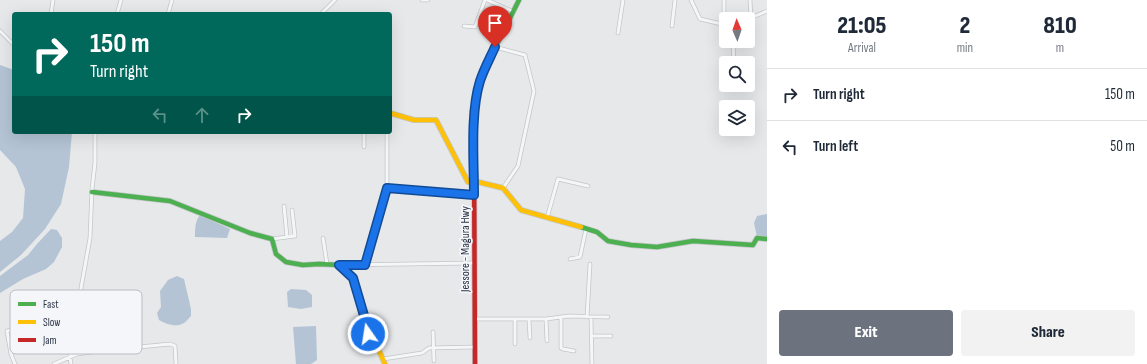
<!DOCTYPE html>
<html lang="en">
<head>
<meta charset="utf-8">
<style>
  body { margin:0; font-family:"Sofia Sans Condensed",sans-serif; background:#f2f2f3; color:#1f2937; height:100vh; display:flex; flex-direction:column; font-size:15px; white-space:nowrap }
  * { box-sizing:border-box; margin:0 }
  p { font-size:13px; color:#747a83 }
  .icon { flex:none; width:22px; height:22px; fill:none; stroke:currentColor; stroke-width:2; stroke-linecap:round; stroke-linejoin:round }
  .map { position:relative; flex:1; overflow:hidden }
  .details { display:flex; flex-direction:column; background:#fff; width:380px }
  .details>* { flex:none }
  .banner { position:absolute; left:12px; top:12px; width:380px; height:122px; border-radius:4px; box-shadow:0 4px 16px #0002; background:#00695c; color:#fff; overflow:hidden }
  .needle { width:26px; rotate:358deg }
  .buttons { position:absolute; left:719px; top:12px; display:grid; gap:8px }
  .buttons a { display:grid; place-items:center; width:36px; height:36px; border-radius:4px; background:#fff; box-shadow:0 4px 16px #0002; font-size:20px }
  .pin { position:absolute; display:grid; place-items:center; width:34px; height:34px; color:#fff; margin:-41px -17px; border-radius:50% 50% 50% 0; rotate:-45deg; box-shadow:0 0 4px #0007 }
  .pin .icon { rotate:45deg }
  .me { position:absolute; width:44px; margin:-22px; rotate:347deg; stroke-linejoin:round; filter:drop-shadow(0 0 3px #0008) }
  .turn { display:flex; align-items:center; gap:14px; height:84px; padding:0 12px; font-size:18px }
  .turn .icon { width:52px; height:52px; stroke-width:2.5 }
  .turn b { display:block; font-size:28px; line-height:34px }
  .lanes { display:flex; align-items:center; height:38px; padding:0 12px; background:#0003; justify-content:center; gap:20px; direction:ltr }
  .lanes .off { opacity:.35 }
  .eta { display:flex; justify-content:space-evenly; align-items:center; height:68px; text-align:center }
  .eta b { font-size:24px; font-weight:800; line-height:28px }
  .action { display:flex; gap:8px; margin-top:auto; padding:8px 12px }
  .action a { flex:1; height:46px; border-radius:4px; background:#6c737f; color:#fff; font-size:16px; font-weight:800; line-height:46px; text-align:center }
  .action a+a { background:#f2f2f3; color:#1f2937 }
  ul { padding:0; list-style:none }
  li { display:flex; align-items:center; gap:12px; height:52px; padding:0 12px; border-top:1px solid #e0e1e3 }
  li div { flex:1 }
  li b { display:block; font-size:15px }
  li em { font-style:normal }
  main { display:flex; flex:1; min-height:0 }
  .map>svg:first-child { display:block }
  .water { fill:#b4c4d5 }
  .lines { fill:none; stroke-linecap:round; stroke-linejoin:round }
  .street-casing { stroke:#c4c6c8; stroke-width:4.5 }
  .fast-casing { stroke:#c4c6c8; stroke-width:6 }
  .slow-casing { stroke:#c4c6c8; stroke-width:6 }
  .jam-casing { stroke:#c4c6c8; stroke-width:6 }
  .street { stroke:#f5f6f7; stroke-width:3 }
  .fast { stroke:#4caf50; stroke-width:4.5 }
  .slow { stroke:#ffc107; stroke-width:4.5 }
  .jam { stroke:#c62828; stroke-width:4.5 }
  .route-casing { stroke:#114b97; stroke-width:10 }
  .route { stroke:#1a73e8; stroke-width:7 }
  .labels { text-anchor:middle; dominant-baseline:central; stroke-width:3.5; stroke-linejoin:round; paint-order:stroke }
  .street-label { font-size:12px; fill:#2b3445; stroke:#f4f6f9 }
  .key { fill:#f4f6f9; stroke:#b8bcc3; stroke-width:1 }
  .key-label { font-size:11px; fill:#2b3445 }
</style>
</head>
<body>
<main>
<div class="map">
<svg width="767" height="364" viewBox="0 0 767 364">
  <rect width="100%" height="100%" fill="#e6e8ea"/>
  <path class="water" d="M0,65L14,70V132H72L69,167L61,204L45,229L21,255L0,272V241L12,232L23,218L25,189L16,167L0,150Z
    M767,214V237H757L754,223L757,216Z
    M200,215L230,229L227,238L195,237C195,229 195,221 200,215Z
    M51,229L57,230L62,238V247L54,262L46,269L23,279L0,293V276L28,255L37,244Z
    M177,276L184,279L191,309V316C189,318 186,322 184,323C176,328 166,324 159,320L157,313L161,307L160,291L168,280Z
    M291,289L306,290L312,295V307L301,309L288,307L287,292Z
    M316,326L317,360L311,364H296L293,327Z"/>
  <g class="lines">
    <defs>
      <path id="street" d="M422,0H428
        M487,0L514,12
        M691,0L700,19L726,25
        M724,0V25
        M750,0L751,18
        M51,14L53,0
        M117,14L121,0
        M168,14L172,0
        M321,14L335,0
        M748,19L767,11
        M464,26L475,27L485,0
        M672,26L675,0
        M0,31L14,45
        M618,33L623,0
        M733,41L734,63
        M495,47L525,55L534,91L518,166L503,188
        M364,147V132
        M387,189L474,195
        M284,206L287,237
        M547,218L558,179L588,186
        M323,238L327,264
        M272,239L295,236L292,210
        M570,259L580,257L586,229
        M339,265L475,263
        M365,265L387,189V132
        M561,317V348L563,349L574,351
        M587,317L590,264
        M591,317L592,364
        M475,319H546L569,316L608,317
        M546,319L547,341
        M529,320L530,338
        M433,332L434,361
        M592,336H611
        M515,344V320
        M383,359L422,353L429,348L475,347
        M15,364L11,354L7,331L76,316
        M54,364L77,354L98,351L170,344L175,346L176,364
        M71,364L70,357L76,316L90,238L92,189L95,163V132"/>
      <path id="fast" d="M489,60L519,0
        M92,192L170,201L250,233L272,239L276,254L286,262L303,265L319,264L339,265L345,271
        M581,227L597,232L608,241L631,245L657,247L693,241L753,245L757,238L767,239"/>
      <path id="slow" d="M390,113L414,120H436L468,182L474,181L503,188L521,210L581,227
        M345,271L353,278L365,319L368,334L376,344L385,364"/>
      <path id="jam" d="M475,364L474,147L476,104L480,82L489,60"/>
    </defs>
    <use href="#street" class="street-casing"/>
    <use href="#fast" class="fast-casing"/>
    <use href="#slow" class="slow-casing"/>
    <use href="#jam" class="jam-casing"/>
    <use href="#street" class="street"/>
    <use href="#fast" class="fast"/>
    <use href="#slow" class="slow"/>
    <use href="#jam" class="jam"/>
  </g>
  <g class="lines">
    <defs>
      <path id="route" d="M368,334L365,319L353,278L339,265H365L387,188L474,195C474,161 470,113 480,81C484,69 490,58 495,47"/>
    </defs>
    <use href="#route" class="route-casing"/>
    <use href="#route" class="route"/>
  </g>
  <g class="labels">
    <g class="street-label">
      <text transform="translate(465 249) rotate(-90)">Jessore - Magura Hwy</text>
    </g>
  </g>
  <rect x="10" y="290" width="132" height="64" rx="6" class="key"/>
  <rect x="18" y="302" width="18" height="4" fill="#4caf50"/>
  <rect x="18" y="320" width="18" height="4" fill="#ffc107"/>
  <rect x="18" y="338" width="18" height="4" fill="#c62828"/>
  <g class="key-label">
    <text x="43" y="308">Fast</text>
    <text x="43" y="326">Slow</text>
    <text x="43" y="344">Jam</text>
  </g>
</svg>
<div class="buttons">
<a><svg class="needle" viewBox="-14 -14 28 28"><path d="M0-13l5 13h-10z" fill="#e53935"/><path d="M0 13l5-13h-10z" fill="#747a83"/></svg></a>
<a><svg class="icon" aria-label="search" viewBox="0 0 24 24"><circle cx="10" cy="10" r="6"/><path d="M15 15l6 6"/></svg></a>
<a><svg class="icon" aria-label="layers" viewBox="0 0 24 24"><path d="M12 4l9 5-9 5-9-5zM3 14l9 5 9-5"/></svg></a>
</div>
<div class="pin" style="left:495px;top:47px;background:#d93025"><svg class="icon" aria-label="arrive" viewBox="0 0 24 24"><path d="M6 21V4h12l-3 4 3 4H6"/></svg></div>
<svg class="me" style="left:368px;top:334px" viewBox="-20 -20 40 40"><circle r="17" fill="#1a73e8" stroke="#fff" stroke-width="3"/><path d="M0-11L8 9 0 5-8 9z" fill="#fff"/></svg>
<div class="banner">
<div class="turn"><svg class="icon" aria-label="right" viewBox="0 0 24 24"><path d="M7 20v-9h11M14 6l5 5-5 5"/></svg><div><b>150 m</b>Turn right</div></div>
<div class="lanes"><svg class="icon off" aria-label="left" viewBox="0 0 24 24"><path d="M17 20v-9H6M10 6l-5 5 5 5"/></svg><svg class="icon off" aria-label="ahead" viewBox="0 0 24 24"><path d="M12 20V5M6 11l6-6 6 6"/></svg><svg class="icon" aria-label="right" viewBox="0 0 24 24"><path d="M7 20v-9h11M14 6l5 5-5 5"/></svg></div>
</div>
</div>
<section class="details">
<div class="eta">
<div><b>21:05</b><p>Arrival</p></div>
<div><b>2</b><p>min</p></div>
<div><b>810</b><p>m</p></div>
</div>
<ul>
<li><svg class="icon" aria-label="right" viewBox="0 0 24 24"><path d="M7 20v-9h11M14 6l5 5-5 5"/></svg><div><b>Turn right</b></div><em>150 m</em></li>
<li><svg class="icon" aria-label="left" viewBox="0 0 24 24"><path d="M17 20v-9H6M10 6l-5 5 5 5"/></svg><div><b>Turn left</b></div><em>50 m</em></li>
</ul>
<div class="action"><a>Exit</a><a>Share</a></div>
</section>
</main>
</body>
</html>
